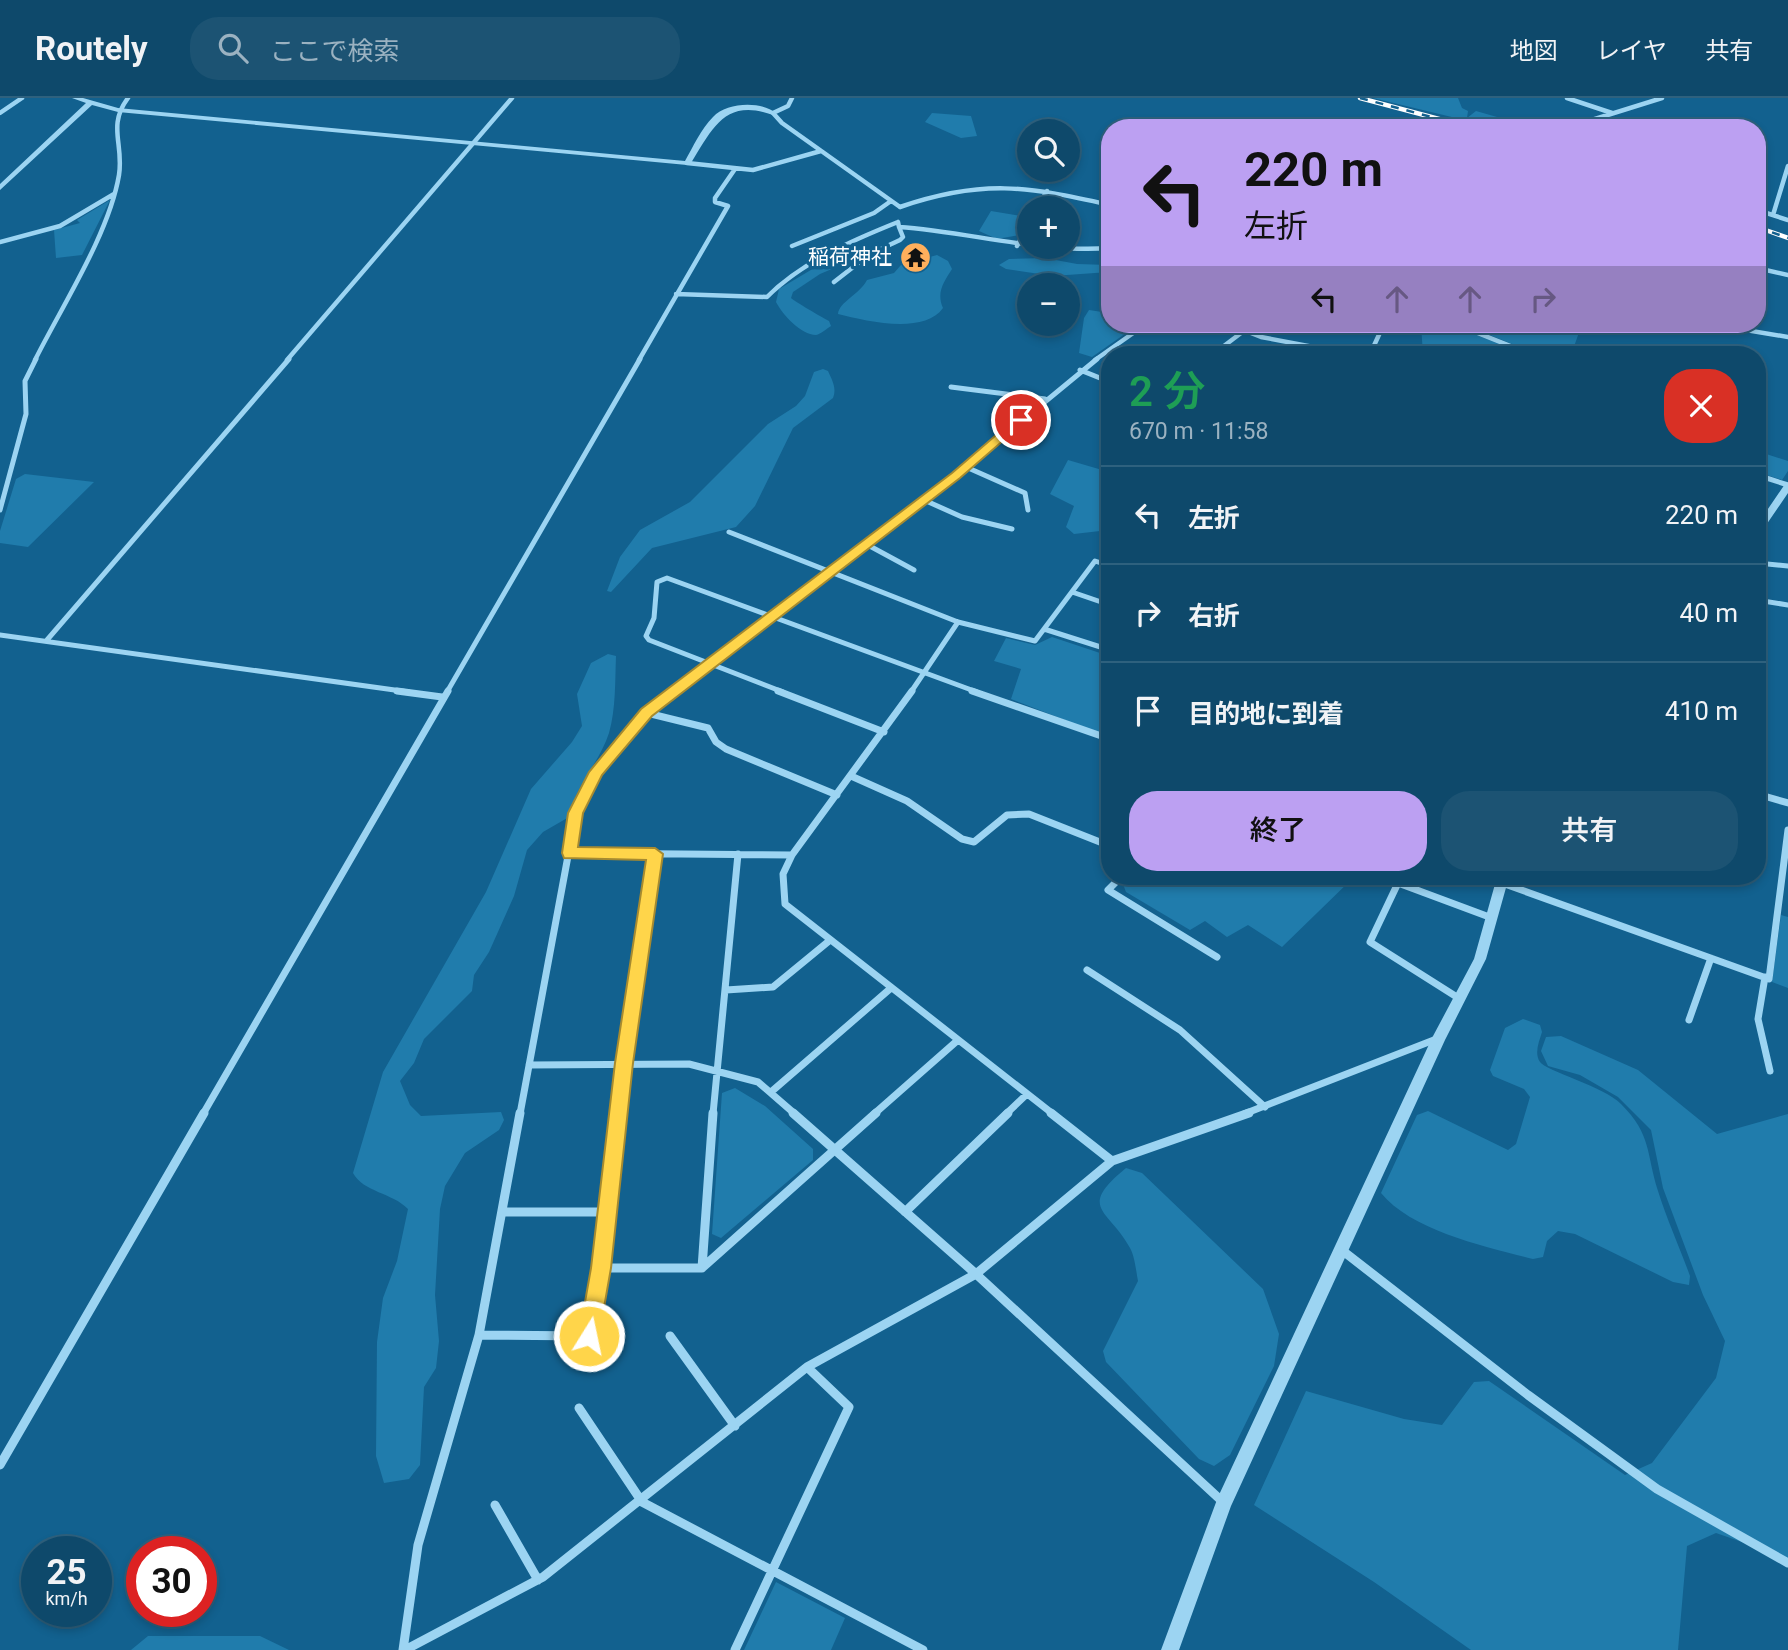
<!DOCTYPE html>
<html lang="ja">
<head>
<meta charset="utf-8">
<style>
  body { margin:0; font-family:Roboto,"Noto Sans JP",sans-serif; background:#1c5373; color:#f1f3f6; height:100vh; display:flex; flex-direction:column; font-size:26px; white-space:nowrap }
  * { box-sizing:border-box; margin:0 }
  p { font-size:23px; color:#9bb2c1 }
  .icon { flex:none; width:38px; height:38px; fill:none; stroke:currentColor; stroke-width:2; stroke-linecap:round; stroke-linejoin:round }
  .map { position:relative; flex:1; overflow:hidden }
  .panel { position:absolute; left:1101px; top:248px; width:665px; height:539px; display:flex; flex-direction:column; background:#0e496b; border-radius:28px; box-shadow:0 4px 10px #0003,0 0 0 2px #2e617e }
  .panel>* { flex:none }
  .hud { position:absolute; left:1101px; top:21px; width:665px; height:214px; border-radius:28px; box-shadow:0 4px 10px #0003,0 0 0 2px #2e617e; background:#bca0f2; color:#111; overflow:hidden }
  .tools { position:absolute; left:1017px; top:21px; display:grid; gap:14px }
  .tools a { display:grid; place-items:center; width:63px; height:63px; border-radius:50%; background:#0e496b; box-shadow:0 4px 10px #0003,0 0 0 2px #2e617e; font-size:35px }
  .speed { position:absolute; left:21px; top:1438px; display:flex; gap:14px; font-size:35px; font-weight:700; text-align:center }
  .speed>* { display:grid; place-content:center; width:91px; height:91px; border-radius:50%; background:#0e496b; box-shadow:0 4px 10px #0003,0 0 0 2px #2e617e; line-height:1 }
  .speed small { font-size:18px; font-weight:400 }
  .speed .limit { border:10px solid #d22; background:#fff; color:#111 }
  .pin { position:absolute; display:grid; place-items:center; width:60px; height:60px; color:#fff; margin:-30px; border:4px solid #fff; border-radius:50%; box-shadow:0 2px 7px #0007 }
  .me { position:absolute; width:77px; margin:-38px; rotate:10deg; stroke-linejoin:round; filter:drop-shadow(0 0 5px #0008) }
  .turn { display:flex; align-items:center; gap:24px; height:147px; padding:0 28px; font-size:32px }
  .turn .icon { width:91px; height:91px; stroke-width:2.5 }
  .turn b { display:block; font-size:49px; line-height:60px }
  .lanes { display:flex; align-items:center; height:66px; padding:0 28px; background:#0003; justify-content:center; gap:35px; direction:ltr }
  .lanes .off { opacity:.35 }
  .round { display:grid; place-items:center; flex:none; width:74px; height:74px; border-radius:28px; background:#1c5373 }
  .overview { display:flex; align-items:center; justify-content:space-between; height:119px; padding:0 28px }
  h1 { font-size:42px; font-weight:600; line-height:52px; color:#1e9e55 }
  .action { display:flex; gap:14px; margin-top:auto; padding:14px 28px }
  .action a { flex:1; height:80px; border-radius:28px; background:#bca0f2; color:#111; font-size:28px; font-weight:600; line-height:80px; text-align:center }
  .action a+a { background:#1c5373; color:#f1f3f6 }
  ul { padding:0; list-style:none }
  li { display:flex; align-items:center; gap:21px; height:98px; padding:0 28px; border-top:2px solid #2e617e }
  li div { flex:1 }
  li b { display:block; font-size:26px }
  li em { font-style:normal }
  header { display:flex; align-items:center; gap:42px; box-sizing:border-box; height:98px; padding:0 35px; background:#0e496b; border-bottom:2px solid #2e617e }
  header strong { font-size:33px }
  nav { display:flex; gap:38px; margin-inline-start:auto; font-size:24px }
  .search { width:490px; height:63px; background:#1c5373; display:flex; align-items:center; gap:18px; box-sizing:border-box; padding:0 24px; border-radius:28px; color:#9bb2c1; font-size:26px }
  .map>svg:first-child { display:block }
  .green { fill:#207cac }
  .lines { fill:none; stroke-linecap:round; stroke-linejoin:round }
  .minor-far3 { stroke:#9cd4f2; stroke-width:4.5 }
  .minor-far2 { stroke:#9cd4f2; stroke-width:5 }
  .minor-far1 { stroke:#9cd4f2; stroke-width:7 }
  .minor { stroke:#9cd4f2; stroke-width:9 }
  .tertiary { fill:#9cd4f2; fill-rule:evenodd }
  .rail-casing { stroke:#fff; stroke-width:4.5 }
  .rail { stroke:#12618f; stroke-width:2.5; stroke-dasharray:8; stroke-linecap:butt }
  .route { fill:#ffd54a; stroke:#a68a30; stroke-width:2 }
  .labels { text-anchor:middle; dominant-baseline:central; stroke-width:7; stroke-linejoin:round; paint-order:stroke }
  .far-poi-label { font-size:21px; fill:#fff; stroke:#12618f; text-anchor:end }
</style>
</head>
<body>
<header>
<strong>Routely</strong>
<div class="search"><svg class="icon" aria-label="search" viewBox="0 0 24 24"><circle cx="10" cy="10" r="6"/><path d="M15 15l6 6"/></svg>ここで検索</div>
<nav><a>地図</a><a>レイヤ</a><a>共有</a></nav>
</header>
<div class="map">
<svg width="1788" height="1552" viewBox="0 0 1788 1552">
  <rect width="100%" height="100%" fill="#12618f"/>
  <path class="green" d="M1373,0H1458L1462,10L1468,13L1467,20L1476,13L1536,30H1477L1459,24L1460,21Z
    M932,15L971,18L977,38L961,40L925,24Z
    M110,102L82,157L56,160L54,132L80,125L77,122Z
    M991,113L1028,119L1020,137L997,141L979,133Z
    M855,150L863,155L858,160L820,176L793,194L791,200C794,203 823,220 829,223L831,228C826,231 821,236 816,237C801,237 782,216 776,204L779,191L846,151Z
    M937,157L948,163L952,171C944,184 936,194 943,210C924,237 866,223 838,216C839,204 860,196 867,182L894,175L901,167Z
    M1045,160L1077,166L1109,167V174L1053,178L1006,171L999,167L1009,161Z
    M1089,212L1109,215L1110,226H1139L1092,259L1079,255L1084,220Z
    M1421,226H1448L1528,257H1423Z
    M1462,226H1582L1571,257H1540Z
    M823,271L828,273C832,282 837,290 833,300L793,330L755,408L736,429L652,450L611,494L607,493L620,459L640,432L690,404L768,326L796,308L805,298L814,274Z
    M1757,353L1788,363V373L1782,382L1757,374Z
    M1068,362L1109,374V435L1100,433L1074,436L1066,429L1074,408L1050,396Z
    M25,376L94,384L28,449L0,445V433L16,381Z
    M1052,539L1109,558V639L1011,601L1021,571L994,563L1006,540L1035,547Z
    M608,556L616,558C615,582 616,611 609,635C599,666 575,687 569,719L543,734L527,752L514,798L489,854L474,877L472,893L424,941L414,965L400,983L410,1007L421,1018L501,1014L504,1022L499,1032L465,1055L445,1088L440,1111L435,1197L439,1243L436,1270L424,1289L420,1367L409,1381L384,1385L376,1358L377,1244L383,1200L397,1163L408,1111C393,1095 363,1094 353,1075L383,974L486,794L531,691L572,644L582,628L577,596L591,565Z
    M1129,779H1354L1282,849L1248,827L1227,839L1205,823L1190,832L1126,794L1123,786Z
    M1781,817L1788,819V890L1772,884Z
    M1523,921L1540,927L1542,934C1539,944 1534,955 1540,964C1546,973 1605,989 1621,1006C1652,1037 1646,1055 1658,1093C1667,1122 1680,1150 1690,1178L1689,1187L1673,1184L1575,1136L1558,1133L1547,1143L1543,1159L1533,1161C1486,1149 1412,1133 1381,1095L1417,1017L1428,1013L1508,1052L1516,1046L1530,999L1524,991L1493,978L1490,972L1505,930Z
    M1561,938L1638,972L1717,1036L1788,1016V1460L1716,1435L1687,1448L1678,1552H1471L1374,1484L1254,1407L1306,1293L1404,1321L1442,1327L1474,1284L1489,1283L1625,1377L1652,1365L1716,1280L1725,1243L1703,1197L1663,1090L1651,1032L1618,999L1580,977L1548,968L1541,953L1546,939Z
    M735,990L765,1008L813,1051V1062L721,1140L712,1136L722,995Z
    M1126,1070L1142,1075L1263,1191L1279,1236L1274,1268L1230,1357L1214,1368L1199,1361L1106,1264L1103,1253L1138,1183C1136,1173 1135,1159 1130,1150C1109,1111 1076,1111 1126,1070Z
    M776,1484L845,1520L831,1552H744Z
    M148,1538H260L289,1552H131Z"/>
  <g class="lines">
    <path class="minor-far3" d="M792,0L788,8L773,15L782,25L900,109
      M1567,0L1612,15
      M0,15L22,0
      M1566,30L1662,0
      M687,65L753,72L821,53
      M900,109C982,81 1027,88 1110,107
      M1037,110L1047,93
      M1757,112L1788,122
      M1773,117L1788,68
      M898,124L899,129C970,134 1038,155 1110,150
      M0,144L60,128L114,96
      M792,148L874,115L891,103
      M1017,148L1029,125
      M1757,170L1788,177
      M834,184L870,156L900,142L903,139L899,129
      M676,196L767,199C802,164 853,142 898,124
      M1228,226L1261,239L1356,257
      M1455,226L1533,257
      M1710,226L1788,239
      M1212,257L1245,232
      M1360,257L1371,254L1384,226
      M1576,257L1579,254L1603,257
      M35,262C62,208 109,136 119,77C124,46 107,28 128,0
      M287,262L512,0
      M639,262L728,108L715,104V100L735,71
      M1095,262L1146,226"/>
    <path class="minor-far2" d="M1080,272L1110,284
      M951,289L1045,301
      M966,369L1025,395L1028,412
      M1757,377L1788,387
      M924,402L962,419L1012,431
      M0,412L26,316L25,283L36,261
      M729,434L958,524L1035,543L1095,463L1110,468
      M866,446L914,472
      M1757,465L1788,468
      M1072,494L1110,507
      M1757,502L1788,507
      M1044,531L1110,552
      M0,537L409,594
      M47,542L289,261
      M447,594L640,261
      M674,594L956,377L1097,261
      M783,594L649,542L646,538L654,520L657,484L667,480L977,594
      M911,594L958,524"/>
    <path class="minor-far1" d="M397,593L442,599
      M778,593L884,634
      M912,593L792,757L783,776L785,806L1053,1016
      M972,593L1110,641
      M647,615L708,630L716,644L726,651L837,697
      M851,678L907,703L962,741L974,744L1007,717L1029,716L1110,748
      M1757,696L1788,705
      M570,755L792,757
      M1121,779L1108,792L1217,859
      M1502,785L1769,881L1788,732
      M1087,872L1180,932L1265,1009
      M1765,879L1758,921L1770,973
      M726,892L773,889L829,843
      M1460,901L1370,844L1398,785L1492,820
      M1689,922L1711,860
      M529,967L689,966L758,984L795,1016
      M771,994L891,890
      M203,1016L448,593
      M520,1016L576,715C601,663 630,628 676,593
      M618,1016L655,756
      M713,1016L738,756
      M874,1016L958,942
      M1006,1016L1027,996
      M1244,1016L1439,940"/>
    <path class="minor" d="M520,1015L479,1237L589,1238L601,1170L618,1015
      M713,1015L702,1170L876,1015
      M793,1015L976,1176L1224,1405
      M1051,1015L1112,1063
      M502,1114H607
      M905,1114L1008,1015
      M1343,1153L1528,1297L1657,1391L1788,1465
      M601,1170H702
      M670,1238L735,1328
      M579,1310L642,1404L923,1552
      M0,1367L204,1015
      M495,1407L538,1482
      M403,1552L418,1447L479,1237
      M405,1552L543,1479L807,1269L976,1176L1112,1063L1249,1015
      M735,1552L849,1309L807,1269"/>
    <path class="tertiary" d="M72,0H83L118,10L685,63C693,49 701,31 713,19C727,4 761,3 776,15L773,17C725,0 713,30 691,65L687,67L118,14L92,7L0,92V86L86,5Z
      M1788,385V395L1760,436L1757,437V427L1785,386Z
      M1497,779H1509L1486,861L1445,942L1231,1408L1179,1552H1161L1218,1399L1432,940L1474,861Z"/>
    <defs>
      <path id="rail" d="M1360,0L1473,30
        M1757,129L1788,140"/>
    </defs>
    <use href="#rail" class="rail-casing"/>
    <use href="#rail" class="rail"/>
  </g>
  <path class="route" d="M1017,319L1027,322L960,380L652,618L602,677L583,715L578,749L655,750L663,756L633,965L611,1170L599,1238L596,1245L589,1248L582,1245L579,1238L591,1170L615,965L646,762L564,760L562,755L568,715L589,674L641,611L952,375Z"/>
  <defs>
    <symbol id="temple-disc" viewBox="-11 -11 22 22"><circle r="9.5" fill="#ffaf5c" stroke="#12618f"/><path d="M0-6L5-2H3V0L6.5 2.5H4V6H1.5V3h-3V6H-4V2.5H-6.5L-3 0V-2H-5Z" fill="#111"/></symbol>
  </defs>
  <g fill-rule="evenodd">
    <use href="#temple-disc" x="898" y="142" width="35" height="35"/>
  </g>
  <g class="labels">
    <g class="far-poi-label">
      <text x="892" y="159">稲荷神社</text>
    </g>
  </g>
</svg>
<div class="tools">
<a><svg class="icon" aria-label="search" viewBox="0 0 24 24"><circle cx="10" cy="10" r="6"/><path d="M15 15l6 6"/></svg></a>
<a>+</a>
<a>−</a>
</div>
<div class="speed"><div>25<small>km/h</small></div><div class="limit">30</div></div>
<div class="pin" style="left:1021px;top:322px;background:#d93025"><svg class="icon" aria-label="arrive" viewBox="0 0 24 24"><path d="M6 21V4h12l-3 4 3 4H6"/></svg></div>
<svg class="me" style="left:589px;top:1238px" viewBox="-20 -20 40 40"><circle r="17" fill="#ffd54a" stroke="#fff" stroke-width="3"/><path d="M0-11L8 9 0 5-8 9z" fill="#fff"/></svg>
<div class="hud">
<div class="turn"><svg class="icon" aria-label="left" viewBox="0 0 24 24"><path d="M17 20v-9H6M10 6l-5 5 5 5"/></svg><div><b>220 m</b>左折</div></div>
<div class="lanes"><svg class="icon" aria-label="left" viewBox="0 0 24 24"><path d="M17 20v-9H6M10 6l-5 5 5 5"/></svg><svg class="icon off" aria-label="ahead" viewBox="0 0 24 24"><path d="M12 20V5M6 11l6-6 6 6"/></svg><svg class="icon off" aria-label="ahead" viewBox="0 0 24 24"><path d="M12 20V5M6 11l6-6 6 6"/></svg><svg class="icon off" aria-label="right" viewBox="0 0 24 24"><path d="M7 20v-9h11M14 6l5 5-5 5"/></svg></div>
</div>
<section class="panel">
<div class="overview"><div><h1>2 分</h1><p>670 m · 11:58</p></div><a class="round" style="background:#d93025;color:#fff"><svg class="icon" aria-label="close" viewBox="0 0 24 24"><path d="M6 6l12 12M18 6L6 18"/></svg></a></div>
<ul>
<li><svg class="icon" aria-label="left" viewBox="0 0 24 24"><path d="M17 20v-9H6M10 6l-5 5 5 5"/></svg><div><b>左折</b></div><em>220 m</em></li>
<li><svg class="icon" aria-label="right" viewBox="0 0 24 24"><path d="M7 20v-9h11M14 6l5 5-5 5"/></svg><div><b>右折</b></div><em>40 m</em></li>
<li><svg class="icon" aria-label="arrive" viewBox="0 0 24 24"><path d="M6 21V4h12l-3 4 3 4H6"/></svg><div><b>目的地に到着</b></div><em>410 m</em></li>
</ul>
<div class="action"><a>終了</a><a>共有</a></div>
</section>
</div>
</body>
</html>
